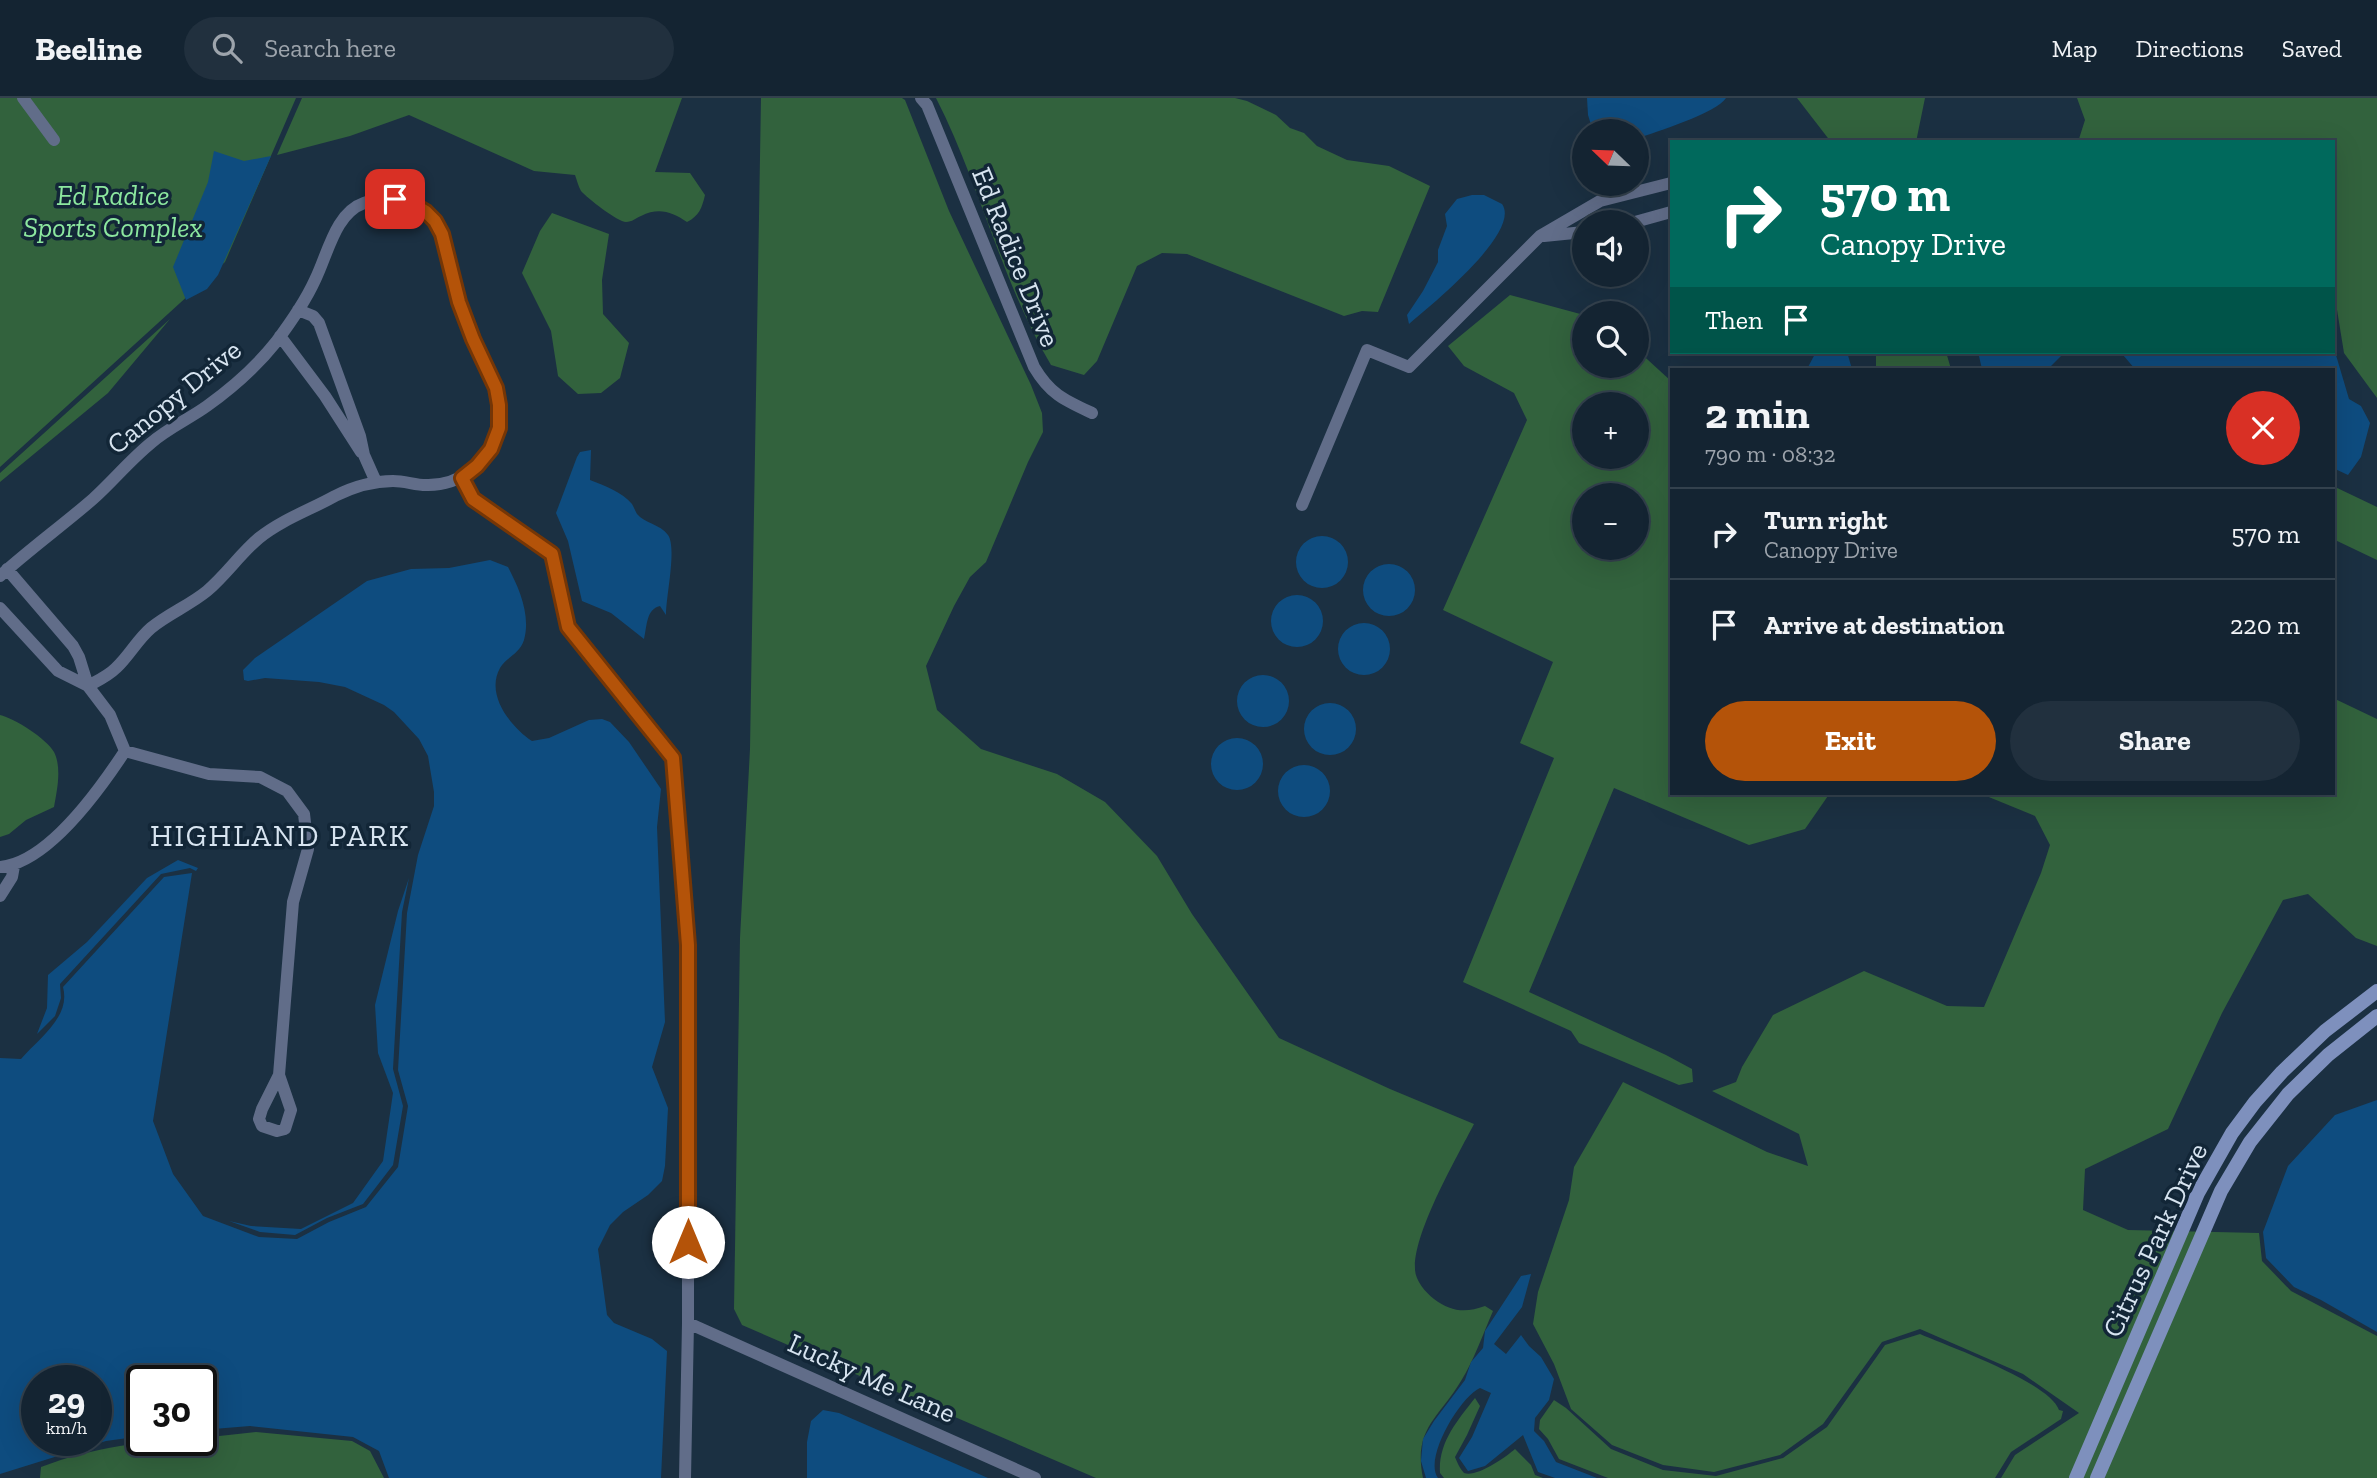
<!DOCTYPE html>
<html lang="en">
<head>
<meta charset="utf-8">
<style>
  body { margin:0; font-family:"Zilla Slab",serif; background:#21303e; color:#f1f3f6; height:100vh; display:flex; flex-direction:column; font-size:26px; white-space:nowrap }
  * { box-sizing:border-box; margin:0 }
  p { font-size:23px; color:#9da4ac }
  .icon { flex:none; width:38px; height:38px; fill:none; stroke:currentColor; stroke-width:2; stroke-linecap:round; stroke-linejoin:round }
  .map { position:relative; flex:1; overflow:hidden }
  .panel { position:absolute; left:1670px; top:270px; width:665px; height:427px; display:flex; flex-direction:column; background:#142432; border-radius:0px; box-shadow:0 7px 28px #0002,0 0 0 2px #33414d }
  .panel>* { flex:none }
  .guide { position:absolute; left:1670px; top:42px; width:665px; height:214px; border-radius:0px; box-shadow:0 7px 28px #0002,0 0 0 2px #33414d; background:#00695c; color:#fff; overflow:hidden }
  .needle { width:46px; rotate:293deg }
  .controls { position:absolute; left:1572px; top:21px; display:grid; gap:14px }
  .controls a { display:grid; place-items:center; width:77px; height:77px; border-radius:50%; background:#142432; box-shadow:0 7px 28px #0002,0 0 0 2px #33414d; font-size:35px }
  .speed { position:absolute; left:21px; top:1267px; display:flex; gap:14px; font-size:35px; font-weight:700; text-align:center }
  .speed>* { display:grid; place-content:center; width:91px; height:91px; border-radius:50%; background:#142432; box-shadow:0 7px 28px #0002,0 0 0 2px #33414d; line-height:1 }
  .speed small { font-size:18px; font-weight:400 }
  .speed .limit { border:4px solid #111; border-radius:10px; background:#fff; color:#111 }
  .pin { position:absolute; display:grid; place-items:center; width:60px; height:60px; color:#fff; margin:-30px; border-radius:14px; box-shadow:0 4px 10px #0006 }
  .me { position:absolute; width:77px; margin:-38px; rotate:0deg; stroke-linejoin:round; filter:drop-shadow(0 0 5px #0008) }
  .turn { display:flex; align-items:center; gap:24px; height:147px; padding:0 35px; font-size:32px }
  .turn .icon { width:91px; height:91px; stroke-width:2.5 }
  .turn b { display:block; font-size:49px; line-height:60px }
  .then { display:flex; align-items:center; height:66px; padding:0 35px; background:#0003; gap:14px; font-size:26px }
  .round { display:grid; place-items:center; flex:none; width:74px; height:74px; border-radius:37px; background:#21303e }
  .head { display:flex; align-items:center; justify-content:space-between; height:119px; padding:0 35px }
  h1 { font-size:42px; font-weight:800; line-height:52px }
  .action { display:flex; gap:14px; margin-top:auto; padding:14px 35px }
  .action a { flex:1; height:80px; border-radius:42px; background:#b45309; color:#fff; font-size:28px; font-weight:800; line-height:80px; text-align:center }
  .action a+a { background:#21303e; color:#f1f3f6 }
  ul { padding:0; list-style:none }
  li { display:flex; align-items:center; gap:21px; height:91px; padding:0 35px; border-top:2px solid #33414d }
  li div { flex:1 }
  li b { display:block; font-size:26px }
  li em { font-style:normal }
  header { display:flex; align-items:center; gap:42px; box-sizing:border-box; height:98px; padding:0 35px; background:#142432; border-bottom:2px solid #33414d }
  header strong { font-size:33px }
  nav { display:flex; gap:38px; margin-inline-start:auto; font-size:24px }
  .search { width:490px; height:63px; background:#21303e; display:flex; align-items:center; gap:18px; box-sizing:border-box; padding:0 24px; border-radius:38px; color:#9da4ac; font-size:26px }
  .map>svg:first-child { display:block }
  .green { fill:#32623d; fill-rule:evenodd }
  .water { fill:#0e4c7f; fill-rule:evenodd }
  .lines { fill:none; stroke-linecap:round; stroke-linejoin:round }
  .street { stroke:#616d89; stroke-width:12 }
  .secondary { stroke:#7e90bd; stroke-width:14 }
  .route-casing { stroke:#753606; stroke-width:18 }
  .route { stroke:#b45309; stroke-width:12 }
  .labels { text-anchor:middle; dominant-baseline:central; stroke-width:7; stroke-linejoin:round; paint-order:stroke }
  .park-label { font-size:28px; font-style:italic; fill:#8ce79f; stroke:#122637 }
  .street-label { font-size:28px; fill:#d7e4f0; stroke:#122637 }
  .neighbourhood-label { font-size:30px; letter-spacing:2px; fill:#d7e4f0; stroke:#122637 }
</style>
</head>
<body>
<header>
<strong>Beeline</strong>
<div class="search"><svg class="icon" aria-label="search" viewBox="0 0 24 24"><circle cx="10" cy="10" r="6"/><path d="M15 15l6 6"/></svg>Search here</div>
<nav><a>Map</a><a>Directions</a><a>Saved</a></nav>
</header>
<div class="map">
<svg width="2377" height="1380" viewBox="0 0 2377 1380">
  <rect width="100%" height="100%" fill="#1b3042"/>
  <path class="green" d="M0,0H296L225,164L0,369Z
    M302,0H682L655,74L690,75L705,97C702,110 699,118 687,124C672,114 659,109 641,118C636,120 632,124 626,124C618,124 587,100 581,93C578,88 577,82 575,77L534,73L409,17L350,38L277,57Z
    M761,0H902L905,2L949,113L1031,287L1042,315L1043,334L1028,364L986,464L970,479L954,508L926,568L937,612L981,651L1057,676L1105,704L1157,758L1192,816L1279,940L1390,991L1474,1026C1457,1059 1413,1135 1415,1171C1415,1182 1425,1194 1434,1201C1451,1214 1466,1215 1485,1208L1493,1213C1483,1236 1474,1262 1461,1283C1438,1321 1413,1331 1423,1380H1096L742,1227L734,1211L740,840L750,651Z
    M936,0H1235L1247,3L1276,17L1290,30L1304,35L1317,48L1347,62L1389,68L1430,88L1378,214L1362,213L1344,218L1187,156L1162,155L1137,168L1097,263L1084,277L1051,267C1001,183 980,86 936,0Z
    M1797,0H1925L1916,44H1831Z
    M2077,0H2377V300L2344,255L2333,187V44H2078L2085,22Z
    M552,115L609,136L602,182L603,216L629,245L620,280L601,295L578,296L558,278L551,233L522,175L540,133Z
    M1510,197L1584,217V268H1636V251L1671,283V695H1830L1805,731L1749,747L1614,690L1529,894L1666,957L1692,971L1693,984L1679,987L1579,945L1571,933L1463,884L1554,660L1520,645L1553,564L1443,512L1527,322L1514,295L1464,268L1448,248ZM1584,306H1636V359H1584ZM1584,397H1636V450H1584Z
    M170,221L108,295L0,384V375Z
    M1876,254H1946L1951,271H1876Z
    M2333,388L2377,409V462L2333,441Z
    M2333,600L2377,621V848L2356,840L2308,796L2283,802L2222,915L2168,1031L2085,1071L2083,1112L2128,1132L2259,1135L2262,1163L2291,1193L2377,1238V1380H2001L2015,1357L2079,1315L2023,1276L1920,1231L1882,1244L1823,1326L1780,1357L1714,1374L1663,1367L1612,1347L1571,1311L1554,1266L1533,1226L1538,1194L1569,1102L1574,1069L1623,984L1767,1054L1808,1068L1799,1036L1712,993L1736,984L1742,969L1773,917L1864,873L1947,908L1984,909L2041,775L2050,747L2035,718L1979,695H2333Z
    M0,617C14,620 47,641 54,654C62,670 57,692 54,709L26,722L9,736L0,739Z
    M1920,1236C1950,1249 2049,1284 2059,1312L2063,1313L2061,1321L2011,1354L1995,1380H1608L1559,1361L1548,1341L1539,1331L1540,1322L1554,1302L1566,1310L1611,1351L1663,1372L1716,1378L1783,1360L1827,1329L1885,1247Z
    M1475,1300L1480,1308L1467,1337L1455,1359C1457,1364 1460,1371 1464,1375C1476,1380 1506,1359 1515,1351L1531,1367L1535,1377L1543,1380H1444L1440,1375C1438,1345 1457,1323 1475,1300Z
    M256,1334L352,1343L370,1353L384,1380H40L41,1369C94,1349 145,1342 201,1342V1340Z"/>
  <path class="water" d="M1587,0H1726C1717,15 1655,34 1636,41V33H1593L1588,17Z
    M214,53L244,63L271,58L218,177L207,191L186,202L173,169L208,84Z
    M1472,97H1484L1502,106C1522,134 1430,208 1409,226L1407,217L1423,193L1438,164V152L1447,128L1445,116L1457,101Z
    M2333,247L2349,301L2361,308L2370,325L2361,359L2348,377L2333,370V271H2135L2123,257H2106L2097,254H2333Z
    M1816,254H1847L1852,271H1807Z
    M1978,254H2097L2063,256L2048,271H1982Z
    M591,352L590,382C605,388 622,394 632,406C634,409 635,413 637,416C644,425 660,426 668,437C677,450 666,498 666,517L660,508C646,511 647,529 644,541L611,515L582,503L568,443L556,415L577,359L580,354Z
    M1296 464a26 26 0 1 1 52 0a26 26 0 1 1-52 0Z
    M490,462L508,469C519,490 531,517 524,542C519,557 506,559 500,570C485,597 511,629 532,643L549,640L589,622L602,621L610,624L629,644L661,691L657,729L665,924L652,969L668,1010L665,1068L662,1083L648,1097L623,1114L610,1127L598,1151L607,1217L614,1225L652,1241L667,1253L661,1380H389L379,1353L353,1339L250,1328L201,1332V1283H142V1338L106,1343L0,1376V960L21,961C39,940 71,919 63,889L164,779L192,775L153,1023L173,1076L203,1118L259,1139L297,1141L329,1124L366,1109L398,1069L408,1008L398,972L407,815L418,757L434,708V694L428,658L419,641L394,614L384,607L345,589L319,584L265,580L248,583L244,582L243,572L255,560L367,483L411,471L449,470ZM37,1283H96V1342H37Z
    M1363 492a26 26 0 1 1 52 0a26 26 0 1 1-52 0Z
    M1271 523a26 26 0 1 1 52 0a26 26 0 1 1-52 0Z
    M1338 551a26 26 0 1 1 52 0a26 26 0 1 1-52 0Z
    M1237 603a26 26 0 1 1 52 0a26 26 0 1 1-52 0Z
    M1304 631a26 26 0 1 1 52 0a26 26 0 1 1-52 0Z
    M1211 666a26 26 0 1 1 52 0a26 26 0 1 1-52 0Z
    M1278 693a26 26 0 1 1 52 0a26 26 0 1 1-52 0Z
    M178,762L198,770L196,773L190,770L161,776L60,886L61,900L55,918L37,936L47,910L48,877L87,844L147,780Z
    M409,780L402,814L393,971L403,1008L393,1067L363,1106L327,1120L295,1137L260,1134L229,1123L251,1128L301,1131L353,1105L383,1063L393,995L378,955L375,907L398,813Z
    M2377,1002V1234L2321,1202L2294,1189L2266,1160L2263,1134L2288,1068L2335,1017Z
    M1531,1176L1522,1209L1494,1246L1506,1256L1521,1237L1529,1248L1541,1259L1554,1281L1549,1302L1535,1320L1534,1333L1544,1343L1556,1364L1597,1380H1555L1538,1374L1523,1337L1485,1368L1468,1373L1459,1360L1472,1339L1491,1295L1480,1290C1461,1298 1423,1360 1438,1380H1426L1421,1363L1423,1341L1434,1323L1465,1282L1471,1264L1483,1250L1485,1233L1521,1178Z
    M823,1312L839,1315L988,1380H807V1344L811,1323Z"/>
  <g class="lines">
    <path class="street" d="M23,0L54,42
      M921,0L927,7L1034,269C1050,296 1064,302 1092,315
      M1635,124L1671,114
      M1544,138L1584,134
      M298,212L313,218L319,225L360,338L364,357L376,384
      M280,238L325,298L361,354
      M462,380L473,401L552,456L568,529L672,660L688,847V1225L685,1380
      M1302,407L1367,252L1409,269L1540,138L1600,103L1671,85
      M7,471L73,548L79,559L88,588L110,617L125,653L209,676L260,679L287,693L304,716L308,751L293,804L279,977L262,1011L259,1021L262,1028L277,1033L285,1031L291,1012L279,977
      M0,478C30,451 63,427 93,401C113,383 130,362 151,345C168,330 189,321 207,308C232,290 257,268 276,244C291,224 305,204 315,182C328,156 335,115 364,105C403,91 437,111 444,151C450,181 461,212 472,241C485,271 508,301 497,335C486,366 460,388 426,387C415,387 405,383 393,383C373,383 353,389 335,398C310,412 281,422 259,440C240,456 226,477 207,493C190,507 168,516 151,530C137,542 129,558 116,570C108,578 97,583 88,588
      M0,510L58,573L88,588
      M0,769C48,765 100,691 125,653
      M0,798L12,779L14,768
      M688,1225L1035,1380"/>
    <path class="secondary" d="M2076,1380L2198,1095L2232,1035L2255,1004L2282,974L2325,933L2377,893
      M2097,1380L2221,1093L2250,1044L2288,996L2328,957L2377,918"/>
  </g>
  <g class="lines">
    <defs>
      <path id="route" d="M395,101L411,105L426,114L435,123L442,136L459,204L473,241L496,290L499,307V330L491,351L477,368L462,380L473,401L552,456L568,529L673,660L688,847V1144"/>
    </defs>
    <use href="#route" class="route-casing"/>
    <use href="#route" class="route"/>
  </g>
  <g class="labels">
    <g class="park-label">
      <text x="113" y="97">Ed Radice<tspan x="113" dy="32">Sports Complex</tspan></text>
    </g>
    <g class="street-label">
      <text transform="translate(1016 159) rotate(68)">Ed Radice Drive</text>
      <text transform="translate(174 299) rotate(-39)">Canopy Drive</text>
      <text transform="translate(2155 1142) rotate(-65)">Citrus Park Drive</text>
      <text transform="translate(872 1280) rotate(24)">Lucky Me Lane</text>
    </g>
    <g class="neighbourhood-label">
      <text x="280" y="738">HIGHLAND PARK</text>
    </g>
  </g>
</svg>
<div class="controls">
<a><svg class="needle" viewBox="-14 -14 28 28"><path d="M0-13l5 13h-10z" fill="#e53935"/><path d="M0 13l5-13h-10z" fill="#9da4ac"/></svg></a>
<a><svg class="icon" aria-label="sound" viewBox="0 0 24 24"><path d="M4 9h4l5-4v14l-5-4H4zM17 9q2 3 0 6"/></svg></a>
<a><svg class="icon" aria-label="search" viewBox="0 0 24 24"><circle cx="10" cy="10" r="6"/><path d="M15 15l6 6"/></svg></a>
<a>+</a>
<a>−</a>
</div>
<div class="speed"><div>29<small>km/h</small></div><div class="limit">30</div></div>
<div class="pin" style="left:395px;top:101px;background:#d93025"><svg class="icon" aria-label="arrive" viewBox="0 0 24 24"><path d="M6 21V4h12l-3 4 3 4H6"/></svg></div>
<svg class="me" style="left:688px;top:1144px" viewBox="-20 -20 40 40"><circle r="19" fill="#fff"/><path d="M0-13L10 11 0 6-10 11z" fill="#b45309"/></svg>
<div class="guide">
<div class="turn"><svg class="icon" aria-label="right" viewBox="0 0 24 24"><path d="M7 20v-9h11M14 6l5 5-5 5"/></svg><div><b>570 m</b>Canopy Drive</div></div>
<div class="then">Then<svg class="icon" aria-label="arrive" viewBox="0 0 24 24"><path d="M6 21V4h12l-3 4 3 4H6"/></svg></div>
</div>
<section class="panel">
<div class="head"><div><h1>2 min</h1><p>790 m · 08:32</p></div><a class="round" style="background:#d93025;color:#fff"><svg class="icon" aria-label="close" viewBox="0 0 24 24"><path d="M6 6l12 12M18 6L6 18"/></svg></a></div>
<ul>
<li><svg class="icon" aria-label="right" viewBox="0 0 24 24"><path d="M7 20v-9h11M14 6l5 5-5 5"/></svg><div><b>Turn right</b><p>Canopy Drive</p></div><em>570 m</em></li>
<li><svg class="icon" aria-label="arrive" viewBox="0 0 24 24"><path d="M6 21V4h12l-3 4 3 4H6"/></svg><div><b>Arrive at destination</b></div><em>220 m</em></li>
</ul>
<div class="action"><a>Exit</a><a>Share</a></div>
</section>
</div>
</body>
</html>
